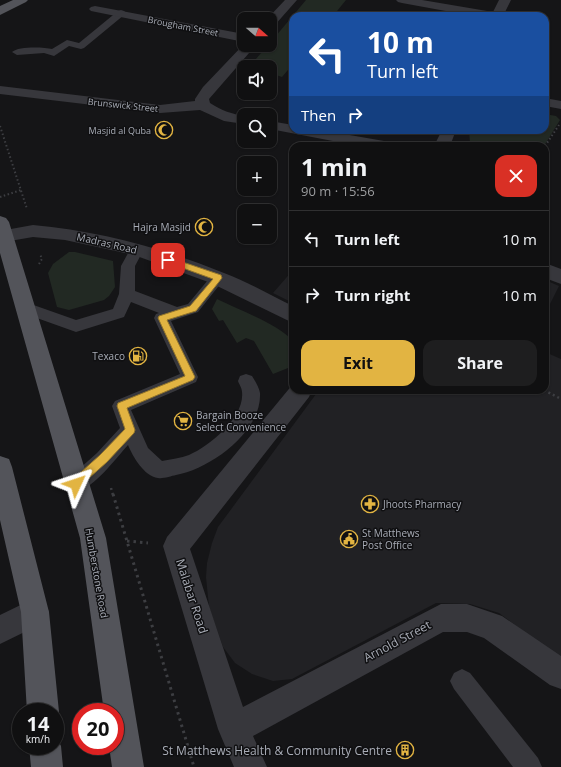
<!DOCTYPE html>
<html lang="en">
<head>
<meta charset="utf-8">
<style>
  body { margin:0; font-family:"Open Sans",sans-serif; background:#1e1e1f; color:#f1f3f6; height:100vh; display:flex; flex-direction:column; font-size:15px; white-space:nowrap }
  * { box-sizing:border-box; margin:0 }
  p { font-size:13px; color:#9c9d9f }
  .icon { flex:none; width:22px; height:22px; fill:none; stroke:currentColor; stroke-width:2; stroke-linecap:round; stroke-linejoin:round }
  .map { position:relative; flex:1; overflow:hidden }
  .details { position:absolute; left:289px; top:142px; width:260px; height:252px; display:flex; flex-direction:column; background:#101011; border-radius:12px; box-shadow:0 1px 3px #0004,0 0 0 1px #303031 }
  .details>* { flex:none }
  .banner { position:absolute; left:289px; top:12px; width:260px; height:122px; border-radius:12px; box-shadow:0 1px 3px #0004,0 0 0 1px #303031; background:#1a4fa0; color:#fff; overflow:hidden }
  .needle { width:26px; rotate:110deg }
  .controls { position:absolute; left:237px; top:12px; display:grid; gap:8px }
  .controls a { display:grid; place-items:center; width:40px; height:40px; border-radius:8px; background:#101011; box-shadow:0 1px 3px #0004,0 0 0 1px #303031; font-size:20px }
  .speed { position:absolute; left:12px; top:703px; display:flex; gap:8px; font-size:20px; font-weight:700; text-align:center }
  .speed>* { display:grid; place-content:center; width:52px; height:52px; border-radius:50%; background:#101011; box-shadow:0 1px 3px #0004,0 0 0 1px #303031; line-height:1 }
  .speed small { font-size:10px; font-weight:400 }
  .speed .limit { border:6px solid #d22; background:#fff; color:#111 }
  .pin { position:absolute; display:grid; place-items:center; width:34px; height:34px; color:#fff; margin:-17px; border-radius:8px; box-shadow:0 2px 6px #0006 }
  .me { position:absolute; width:44px; margin:-22px; rotate:48deg; stroke-linejoin:round; filter:drop-shadow(0 0 3px #0008) }
  .turn { display:flex; align-items:center; gap:14px; height:84px; padding:0 12px; font-size:18px }
  .turn .icon { width:52px; height:52px; stroke-width:2.5 }
  .turn b { display:block; font-size:28px; line-height:34px }
  .then { display:flex; align-items:center; height:38px; padding:0 12px; background:#0003; gap:8px; font-size:15px }
  .round { display:grid; place-items:center; flex:none; width:42px; height:42px; border-radius:12px; background:#1e1e1f }
  .overview { display:flex; align-items:center; justify-content:space-between; height:68px; padding:0 12px }
  h1 { font-size:24px; font-weight:700; line-height:30px }
  .button { display:flex; gap:8px; margin-top:auto; padding:8px 12px }
  .button a { flex:1; height:46px; border-radius:12px; background:#e2b442; color:#111; font-size:16px; font-weight:700; line-height:46px; text-align:center }
  .button a+a { background:#1e1e1f; color:#f1f3f6 }
  ul { padding:0; list-style:none }
  li { display:flex; align-items:center; gap:12px; height:56px; padding:0 12px; border-top:1px solid #303031 }
  li div { flex:1 }
  li b { display:block; font-size:15px }
  li em { font-style:normal }
  .map>svg:first-child { display:block }
  .built { fill:#212124 }
  .green { fill:#222923 }
  .lines { fill:none; stroke-linecap:round; stroke-linejoin:round }
  .path-far2 { stroke:#3d3e42; stroke-width:2; stroke-dasharray:1.5 2.5; stroke-linecap:butt }
  .path-far1 { stroke:#3d3e42; stroke-width:2.5; stroke-dasharray:2 3; stroke-linecap:butt }
  .path { stroke:#3d3e42; stroke-width:3; stroke-dasharray:2.5 4; stroke-linecap:butt }
  .lane { fill:#37373c; fill-rule:evenodd }
  .street { fill:#37373c; fill-rule:evenodd }
  .primary { fill:#53545a; fill-rule:evenodd }
  .route { fill:#e2b442; stroke:#93752b }
  .labels { text-anchor:middle; dominant-baseline:central; stroke-width:3; stroke-linejoin:round; paint-order:stroke }
  .far-street-label { font-size:9px; fill:#a8acb6; stroke:#101012 }
  .far-poi-label { font-size:9px; fill:#a8acb6; stroke:#101012; text-anchor:end }
  .poi-label { font-size:10px; fill:#a8acb6; stroke:#101012; text-anchor:start }
  .street-label { font-size:10px; fill:#a8acb6; stroke:#101012 }
  .near-street-label { font-size:12px; fill:#a8acb6; stroke:#101012 }
  .near-poi-label { font-size:12px; fill:#a8acb6; stroke:#101012; text-anchor:end }
</style>
</head>
<body>
<div class="map">
<svg width="561" height="767" viewBox="0 0 561 767">
  <rect width="100%" height="100%" fill="#151517"/>
  <path class="built" d="M293,270V303L273,293Z
    M545,280L559,286L545,314Z
    M545,352L561,359V659L499,613L470,604L436,603L292,679L273,681L252,674L235,663L223,647L209,607L206,577L207,563L212,543L218,527L319,390H545Z"/>
  <path class="green" d="M306,0H346L333,16H293V64L282,77L270,73V67L250,66L268,45H270V43Z
    M545,114L556,116L560,120L544,146H474L470,143L469,130H545Z
    M69,252H75L113,261L115,287L109,296L104,300L69,310L57,307L48,273L53,264Z
    M217,299C239,310 278,324 293,341V366L273,374L254,341L246,338L237,343L223,320L219,321L212,309Z"/>
  <g class="lines">
    <path class="path-far2" d="M0,126L27,209
      M545,146L559,125
      M0,197L21,190
      M39,264L42,259L40,254"/>
    <path class="path-far1" d="M544,390L561,399
      M111,488L113,495"/>
    <path class="path" d="M113,494L194,767
      M127,541L148,543"/>
    <path class="lane" d="M121,10L124,11L126,13L124,15L84,48L81,49L69,46L54,56L44,53L17,55L12,52C18,46 44,47 52,49L67,40L79,43L118,11Z
      M137,244L142,246L144,249L135,266V291L177,307L188,304L213,274L218,273L223,274L225,278L198,312L171,321L198,377L196,382L131,410L148,448L162,461C171,459 181,458 189,455C210,446 245,417 242,392C242,388 239,384 238,381L240,376L246,374L252,376C255,381 259,387 260,393C262,432 210,469 176,475C171,476 163,479 158,478C144,476 133,457 128,445C114,461 95,486 76,493L69,490L66,484L69,478L97,453L120,428L112,406L115,401L180,374L154,318L156,314L159,313L131,302L124,317L76,332L20,312L17,308L20,304L25,302L76,320L113,309L119,294L121,266L132,246Z
      M462,669L470,673L538,758L542,767H513L454,689L450,681L454,673Z"/>
    <path class="street" d="M285,0H297L274,26L270,27V19H267Z
      M396,0H422L493,12L499,0H511L503,16H473L402,3L398,2Z
      M95,6L244,34V42L91,11L89,9L91,7Z
      M244,44L256,45L209,99L210,103C221,110 231,114 244,116V124L224,121L200,110L160,113L0,94V86L160,105L195,101V99L203,87Z
      M545,98L561,101V109L545,106Z
      M270,121L293,125V130H321L384,141L389,143L392,146H359L270,129Z
      M442,130H456L450,146H434Z
      M33,225C99,231 163,248 224,273C248,282 270,295 293,306V323L211,283L134,255L65,240L33,237L4,242L0,241V231Z
      M545,263L561,269V284L545,278Z
      M293,384V390H312L309,397L190,549L243,707L441,604H467L502,616L561,656V689L550,685L484,638L467,632H443L253,736L267,767H234L218,729L163,546L167,537Z
      M35,598L45,602L49,612L45,622L0,644V615Z"/>
    <path class="primary" d="M13,0H28L26,2L0,15V6Z
      M0,216L6,218L9,222L106,538L144,767H112L109,746H115V712H104L80,538L0,253Z
      M0,456L9,459L12,467L49,612L59,712L55,721V712H27L21,612L0,520Z
      M55,734L61,746L63,767H31L29,746H55Z"/>
  </g>
  <path class="route" d="M168,257L221,275L222,278L196,311L167,320L195,377L193,380L127,408L135,430L134,433L107,462L79,487L76,489L72,487L71,484L72,480L100,455L125,429L117,406L118,403L185,376L158,318L159,316L190,306L213,279L166,262V258Z"/>
  <defs>
    <symbol id="mosque-ring" viewBox="-11 -11 22 22"><circle r="9.5" fill="#101012" stroke="#e2b442" stroke-width="1.5"/><path d="M3.5-4.9A6 6 0 1 0 3.5 4.9A5 5 0 1 1 3.5-4.9Z" fill="#e2b442"/></symbol>
    <symbol id="fuel-ring" viewBox="-11 -11 22 22"><circle r="9.5" fill="#101012" stroke="#e2b442" stroke-width="1.5"/><path d="M-5.5-6h7V0h2V4h1.3V-2.5L3-4.5l.8-.8L6-3V5H2.5V1h-1V6h-7ZM-4.2-4.7v3.2H.2V-4.7Z" fill="#e2b442"/></symbol>
    <symbol id="supermarket-ring" viewBox="-11 -11 22 22"><circle r="9.5" fill="#101012" stroke="#e2b442" stroke-width="1.5"/><path d="M-6-5.5h2.5l.6 2H6L4.5 2H-2.5L-4.4-4H-6ZM-1.5 3.2a1.3 1.3 0 1 0 .1 0ZM3 3.2a1.3 1.3 0 1 0 .1 0Z" fill="#e2b442"/></symbol>
    <symbol id="pharmacy-ring" viewBox="-11 -11 22 22"><circle r="9.5" fill="#101012" stroke="#e2b442" stroke-width="1.5"/><path d="M-2-6h4v4h4v4h-4v4h-4v-4h-4v-4h4Z" fill="#e2b442"/></symbol>
    <symbol id="civic-ring" viewBox="-11 -11 22 22"><circle r="9.5" fill="#101012" stroke="#e2b442" stroke-width="1.5"/><path d="M-.6-6.5H3V-4.5H.6V-3L4-1V1h2V6H-6V1h2V-1L-.6-3ZM-1.2 2.5V6h2.4V2.5Z" fill="#e2b442"/></symbol>
    <symbol id="building-ring" viewBox="-11 -11 22 22"><circle r="9.5" fill="#101012" stroke="#e2b442" stroke-width="1.5"/><path d="M-4-6H4V6H1V3H-1V6H-4ZM-2.5-4.3h1.7v1.8h-1.7ZM.8-4.3h1.7v1.8H.8ZM-2.5-1h1.7V.8h-1.7ZM.8-1h1.7V.8H.8Z" fill="#e2b442"/></symbol>
  </defs>
  <g fill-rule="evenodd">
    <use href="#mosque-ring" x="154" y="120" width="20" height="20"/>
    <use href="#mosque-ring" x="194" y="217" width="20" height="20"/>
    <use href="#fuel-ring" x="128" y="346" width="20" height="20"/>
    <use href="#supermarket-ring" x="173" y="411" width="20" height="20"/>
    <use href="#pharmacy-ring" x="360" y="494" width="20" height="20"/>
    <use href="#civic-ring" x="339" y="529" width="20" height="20"/>
    <use href="#building-ring" x="395" y="740" width="20" height="20"/>
  </g>
  <g class="labels">
    <g class="far-street-label">
      <text transform="translate(183 26) rotate(11)">Brougham Street</text>
      <text transform="translate(123 105) rotate(6)">Brunswick Street</text>
    </g>
    <g class="far-poi-label">
      <text x="151" y="130">Masjid al Quba</text>
    </g>
    <g class="poi-label">
      <text x="191" y="227" text-anchor="end">Hajra Masjid</text>
      <text x="125" y="356" text-anchor="end">Texaco</text>
      <text x="196" y="415">Bargain Booze<tspan x="196" dy="12">Select Convenience</tspan></text>
      <text x="383" y="504">Jhoots Pharmacy</text>
      <text x="362" y="533">St Matthews<tspan x="362" dy="12">Post Office</tspan></text>
    </g>
    <g class="street-label">
      <text transform="translate(107 243) rotate(13)">Madras Road</text>
      <text transform="translate(97 573) rotate(80)">Humberstone Road</text>
    </g>
    <g class="near-street-label">
      <text transform="translate(192 596) rotate(72)">Malabar Road</text>
      <text transform="translate(397 641) rotate(-28)">Arnold Street</text>
    </g>
    <g class="near-poi-label">
      <text x="392" y="750">St Matthews Health &amp; Community Centre</text>
    </g>
  </g>
</svg>
<div class="controls">
<a><svg class="needle" viewBox="-14 -14 28 28"><path d="M0-13l5 13h-10z" fill="#e53935"/><path d="M0 13l5-13h-10z" fill="#9c9d9f"/></svg></a>
<a><svg class="icon" aria-label="sound" viewBox="0 0 24 24"><path d="M4 9h4l5-4v14l-5-4H4zM17 9q2 3 0 6"/></svg></a>
<a><svg class="icon" aria-label="search" viewBox="0 0 24 24"><circle cx="10" cy="10" r="6"/><path d="M15 15l6 6"/></svg></a>
<a>+</a>
<a>−</a>
</div>
<div class="speed"><div>14<small>km/h</small></div><div class="limit">20</div></div>
<div class="pin" style="left:168px;top:260px;background:#d93025"><svg class="icon" aria-label="arrive" viewBox="0 0 24 24"><path d="M6 21V4h12l-3 4 3 4H6"/></svg></div>
<svg class="me" style="left:76px;top:484px" viewBox="-20 -20 40 40"><path d="M0-17L14 15 0 8-14 15z" fill="#e2b442" stroke="#fff" stroke-width="4"/></svg>
<div class="banner">
<div class="turn"><svg class="icon" aria-label="left" viewBox="0 0 24 24"><path d="M17 20v-9H6M10 6l-5 5 5 5"/></svg><div><b>10 m</b>Turn left</div></div>
<div class="then">Then<svg class="icon" aria-label="right" viewBox="0 0 24 24"><path d="M7 20v-9h11M14 6l5 5-5 5"/></svg></div>
</div>
<section class="details">
<div class="overview"><div><h1>1 min</h1><p>90 m · 15:56</p></div><a class="round" style="background:#d93025;color:#fff"><svg class="icon" aria-label="close" viewBox="0 0 24 24"><path d="M6 6l12 12M18 6L6 18"/></svg></a></div>
<ul>
<li><svg class="icon" aria-label="left" viewBox="0 0 24 24"><path d="M17 20v-9H6M10 6l-5 5 5 5"/></svg><div><b>Turn left</b></div><em>10 m</em></li>
<li><svg class="icon" aria-label="right" viewBox="0 0 24 24"><path d="M7 20v-9h11M14 6l5 5-5 5"/></svg><div><b>Turn right</b></div><em>10 m</em></li>
</ul>
<div class="button"><a>Exit</a><a>Share</a></div>
</section>
</div>
</body>
</html>
